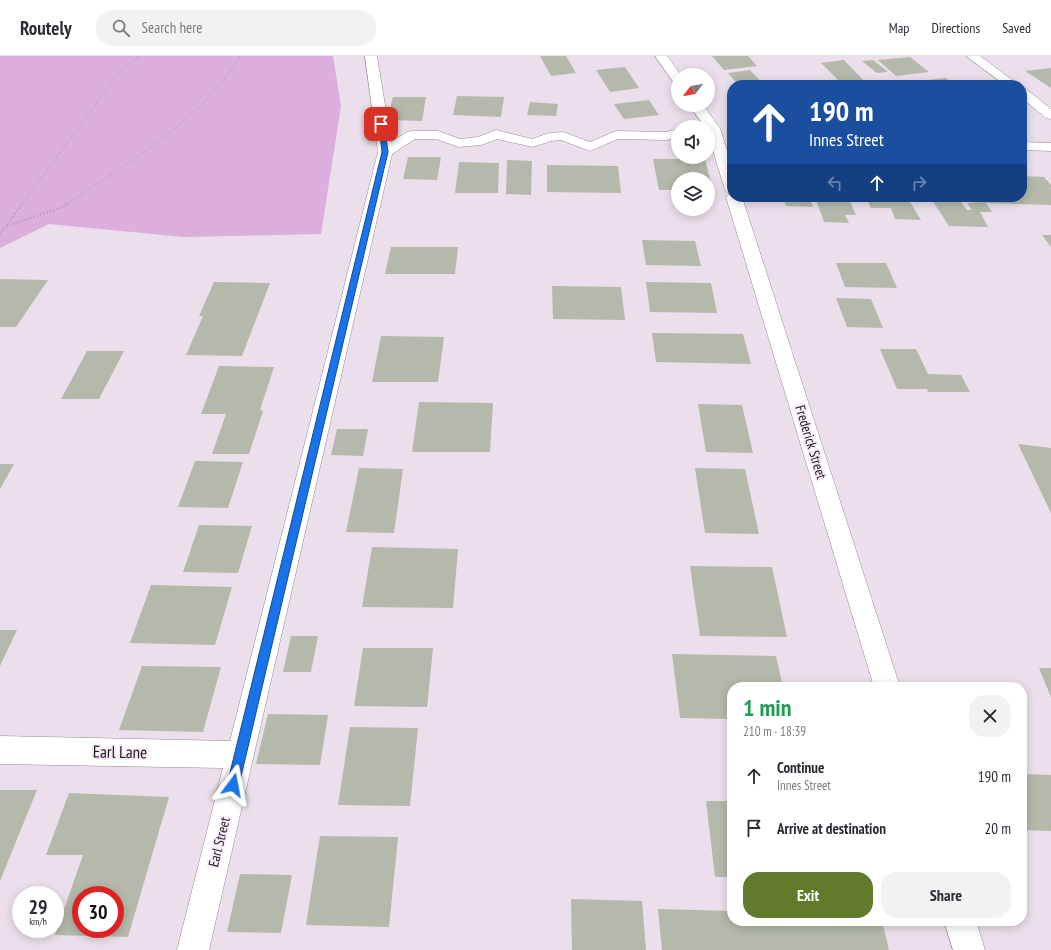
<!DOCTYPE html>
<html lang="en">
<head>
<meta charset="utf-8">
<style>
  body { margin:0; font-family:"PT Sans Narrow",sans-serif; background:#f2f2f3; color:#2b2b33; height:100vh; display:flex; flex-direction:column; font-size:15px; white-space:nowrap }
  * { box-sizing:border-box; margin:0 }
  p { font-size:13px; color:#7c7c81 }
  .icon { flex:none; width:22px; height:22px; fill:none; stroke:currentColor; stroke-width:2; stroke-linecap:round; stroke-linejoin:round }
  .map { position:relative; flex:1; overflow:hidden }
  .drawer { position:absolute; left:727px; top:626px; width:300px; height:244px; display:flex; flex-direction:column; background:#fff; border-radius:16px; box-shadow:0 2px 10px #0003 }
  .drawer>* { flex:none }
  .banner { position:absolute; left:727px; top:24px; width:300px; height:122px; border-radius:16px; box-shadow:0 2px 10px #0003; background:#1a4fa0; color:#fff; overflow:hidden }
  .needle { width:26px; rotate:239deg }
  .tools { position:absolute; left:671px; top:12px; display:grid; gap:8px }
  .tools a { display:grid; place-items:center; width:44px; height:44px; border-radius:50%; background:#fff; box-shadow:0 2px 10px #0003; font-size:20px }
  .speed { position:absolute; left:12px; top:830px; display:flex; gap:8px; font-size:20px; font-weight:700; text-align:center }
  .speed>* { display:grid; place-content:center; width:52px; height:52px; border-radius:50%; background:#fff; box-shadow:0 2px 10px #0003; line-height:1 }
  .speed small { font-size:10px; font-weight:400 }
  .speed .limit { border:6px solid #d22; background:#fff; color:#111 }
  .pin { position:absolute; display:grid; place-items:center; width:34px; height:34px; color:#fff; margin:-17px; border-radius:8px; box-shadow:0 2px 6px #0006 }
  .me { position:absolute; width:44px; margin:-22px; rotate:13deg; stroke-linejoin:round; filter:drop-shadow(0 0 3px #0008) }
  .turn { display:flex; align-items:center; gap:14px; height:84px; padding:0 16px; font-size:18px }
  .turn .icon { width:52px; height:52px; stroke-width:2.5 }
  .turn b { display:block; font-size:28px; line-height:34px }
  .lanes { display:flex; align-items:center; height:38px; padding:0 16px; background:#0003; justify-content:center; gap:20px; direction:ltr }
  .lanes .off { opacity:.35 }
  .round { display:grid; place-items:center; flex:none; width:42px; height:42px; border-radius:16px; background:#f2f2f3 }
  .summary { display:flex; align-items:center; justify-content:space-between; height:68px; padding:0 16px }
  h1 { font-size:24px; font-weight:700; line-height:30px; color:#1e9e55 }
  .cta { display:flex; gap:8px; margin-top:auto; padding:8px 16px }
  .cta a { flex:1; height:46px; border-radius:16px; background:#617a2c; color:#fff; font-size:16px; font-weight:700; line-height:46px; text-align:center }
  .cta a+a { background:#f2f2f3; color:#2b2b33 }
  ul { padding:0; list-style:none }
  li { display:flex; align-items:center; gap:12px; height:52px; padding:0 16px }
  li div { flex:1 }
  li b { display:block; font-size:15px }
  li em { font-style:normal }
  header { display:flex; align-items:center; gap:24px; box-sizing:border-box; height:56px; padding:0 20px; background:#fff; border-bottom:1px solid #e1e1e2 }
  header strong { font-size:19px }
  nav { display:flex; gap:22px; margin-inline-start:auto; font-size:14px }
  .search { width:280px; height:36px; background:#f2f2f3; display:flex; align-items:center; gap:10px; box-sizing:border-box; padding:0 14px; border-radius:16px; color:#7c7c81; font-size:15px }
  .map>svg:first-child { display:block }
  .green { fill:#dbaede }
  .building { fill:#b4b9ac; fill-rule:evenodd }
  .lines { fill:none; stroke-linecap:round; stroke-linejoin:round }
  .minor-casing { stroke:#948a95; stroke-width:1 }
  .path-far1 { stroke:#a39aa3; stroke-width:1.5; stroke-dasharray:0.5 2; stroke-linecap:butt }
  .path { stroke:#a39aa3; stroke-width:2; stroke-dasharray:1 2.5; stroke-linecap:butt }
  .minor { fill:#fff; fill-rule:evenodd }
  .route { fill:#1a73e8; stroke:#114b97 }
  .labels { text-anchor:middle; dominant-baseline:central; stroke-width:4; stroke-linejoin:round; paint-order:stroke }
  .street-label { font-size:14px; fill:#1c181c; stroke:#f7ecf8 }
  .near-street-label { font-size:17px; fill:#1c181c; stroke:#f7ecf8 }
</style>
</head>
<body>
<header>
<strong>Routely</strong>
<div class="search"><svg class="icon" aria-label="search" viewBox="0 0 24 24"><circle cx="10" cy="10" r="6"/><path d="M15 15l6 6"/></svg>Search here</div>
<nav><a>Map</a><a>Directions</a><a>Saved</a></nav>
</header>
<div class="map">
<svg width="1051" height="894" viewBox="0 0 1051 894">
  <rect width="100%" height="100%" fill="#eadfea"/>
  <path class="green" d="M0,0H333L341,50L321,178L183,181L49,168L0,192Z"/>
  <path class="building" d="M540,0H566L576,17L551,20Z
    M712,0H748L757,10L724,14Z
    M910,1L929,16L896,20L878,4Z
    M844,4L863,24L852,25L856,29H838L835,26H840L821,7Z
    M873,4L888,16L877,17L862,5Z
    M625,11L639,32L610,36L596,14Z
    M1051,12V32L1025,15Z
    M750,14L764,29H738L728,17Z
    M946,22L955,29H882L915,24L917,25Z
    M457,40L504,41L501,61L453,59Z
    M393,41H426L422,65L387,64Z
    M649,44L659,59L624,63L614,48Z
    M530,46L558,48L556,60L527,59Z
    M408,101H441L437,124L403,123Z
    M653,103H705L713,134H708V123H678V134H659Z
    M507,104L532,105L531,139L506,138Z
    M459,106L499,107L498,137H455Z
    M547,109L618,110L621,137L547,136Z
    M1022,120L1044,121L1051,129V149L986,147L992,156H980L988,171L949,170L930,141H957L967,154H972L967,147L983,146L981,143H976L974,141H1022Z
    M783,141H809L813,151L786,150Z
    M815,141H848L856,159H845L849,167L824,166Z
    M866,141H907L921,164L895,163L891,152H871Z
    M1042,179H1051V191Z
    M642,184L695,185L701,210L646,209Z
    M391,191H458L455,218H385Z
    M836,207H886L897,232L845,231Z
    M0,223L48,224L16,271H0Z
    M214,226L270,227L242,300L186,299L203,260H199Z
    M646,226L711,227L717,257L650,256Z
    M552,230L621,231L625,264L553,263Z
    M836,242L871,243L883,272L847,271Z
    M652,277L743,278L751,308L656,306Z
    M381,280L444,281L438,326H372Z
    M880,293H916L928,318L961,319L970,336H928L927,333H897Z
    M87,295H124L99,343H61Z
    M219,310L274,311L260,354L263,355L249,398H212L226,358H201Z
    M419,346L493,347L490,396H412Z
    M698,348L742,349L753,397L706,396Z
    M337,373H368L363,400L331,399Z
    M1018,388L1051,392V457Z
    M195,405L243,406L228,452L178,451Z
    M0,408H14L0,433Z
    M359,412L403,413L394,477L346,476Z
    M695,412L745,413L759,478L705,477Z
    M199,469L252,470L238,517L183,516Z
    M372,491L458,493L453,552L362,551Z
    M690,510L772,511L787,581L700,580Z
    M151,529L232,531L215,589L130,587Z
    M0,574H17L0,610Z
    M291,580H318L311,616H283Z
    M363,592H433L427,651L354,650Z
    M672,598L776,600L783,631H732V663L680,662Z
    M142,610L221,611L203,676L119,674Z
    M1039,612H1051V641Z
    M268,658L328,659L320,709L256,708Z
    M350,671L418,672L410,750L338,749Z
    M1022,718L1051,719V775L1022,774Z
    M0,734H37L0,825Z
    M69,737L169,741L128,881L55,879L83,799H46ZM81,839H115V873H81Z
    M706,745H732V821H715Z
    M320,780L398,781L389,871L306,869Z
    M240,818L292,819L281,877L227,876Z
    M571,843L642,845L646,894H572Z
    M658,853L732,855V865H882L889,894H662Z"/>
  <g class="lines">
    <defs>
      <path id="minor" d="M365,0H377L391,86L407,76L412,75H438L460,83L478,81L496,74L532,83L549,77L563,76L590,86L616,75L667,76L678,73V81L667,84L618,83L590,95L561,84L551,85L533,91L497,83L481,89L459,91L436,83H415L392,98L209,894H177L223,712L0,708V680L230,685L378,96Z
        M655,0H667L681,19H678V28L674,27Z
        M966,0H980L1019,29H1005Z
        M1022,32L1026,33L1051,53V63L1046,62L1022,42Z
        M689,49H703L720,72L732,111V141H742L900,631H874L726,141L729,138L725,134L708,78V71H705Z
        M1022,86L1051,87V95L1022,94Z
        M944,865H976L985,894H953Z"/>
    </defs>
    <use href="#minor" class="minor-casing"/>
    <path class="path-far1" d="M21,149L120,15L139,0
      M66,149C125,107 203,64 240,0"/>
    <path class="path" d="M7,170L63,151L67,148
      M0,178L22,148"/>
    <use href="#minor" class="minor"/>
  </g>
  <path class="route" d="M379,67L384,68L388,96L239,729L237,733L233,734L229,733L227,729L382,96Z"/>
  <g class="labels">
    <g class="street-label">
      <text transform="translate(811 386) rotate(73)">Frederick Street</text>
      <text transform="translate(219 786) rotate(-76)">Earl Street</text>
    </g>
    <g class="near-street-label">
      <text transform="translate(120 696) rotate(1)">Earl Lane</text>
    </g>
  </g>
</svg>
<div class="tools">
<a><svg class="needle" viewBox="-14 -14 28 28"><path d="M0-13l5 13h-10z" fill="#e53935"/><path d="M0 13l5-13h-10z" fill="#7c7c81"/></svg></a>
<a><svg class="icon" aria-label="sound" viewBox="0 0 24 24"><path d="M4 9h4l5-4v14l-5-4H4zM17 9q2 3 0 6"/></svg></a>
<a><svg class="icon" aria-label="layers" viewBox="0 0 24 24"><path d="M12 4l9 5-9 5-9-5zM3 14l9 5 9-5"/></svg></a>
</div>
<div class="speed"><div>29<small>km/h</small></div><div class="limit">30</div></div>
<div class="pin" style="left:381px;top:68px;background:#d93025"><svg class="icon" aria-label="arrive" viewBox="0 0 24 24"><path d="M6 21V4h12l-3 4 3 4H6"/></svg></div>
<svg class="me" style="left:233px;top:729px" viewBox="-20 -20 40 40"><path d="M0-17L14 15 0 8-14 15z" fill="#1a73e8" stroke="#fff" stroke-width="4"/></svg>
<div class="banner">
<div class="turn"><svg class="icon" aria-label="ahead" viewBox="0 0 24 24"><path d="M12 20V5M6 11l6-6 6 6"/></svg><div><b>190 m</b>Innes Street</div></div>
<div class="lanes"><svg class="icon off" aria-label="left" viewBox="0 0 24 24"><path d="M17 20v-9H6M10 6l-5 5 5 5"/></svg><svg class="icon" aria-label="ahead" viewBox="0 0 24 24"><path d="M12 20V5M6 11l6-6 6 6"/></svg><svg class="icon off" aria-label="right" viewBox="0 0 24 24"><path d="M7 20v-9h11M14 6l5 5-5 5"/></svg></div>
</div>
<section class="drawer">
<div class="summary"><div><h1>1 min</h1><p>210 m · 18:39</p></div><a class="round"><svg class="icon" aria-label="close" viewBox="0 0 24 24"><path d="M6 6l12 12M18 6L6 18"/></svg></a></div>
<ul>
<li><svg class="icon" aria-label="ahead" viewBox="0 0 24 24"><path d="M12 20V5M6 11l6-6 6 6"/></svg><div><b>Continue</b><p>Innes Street</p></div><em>190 m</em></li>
<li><svg class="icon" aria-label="arrive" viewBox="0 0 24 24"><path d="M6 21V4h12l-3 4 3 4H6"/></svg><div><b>Arrive at destination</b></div><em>20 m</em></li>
</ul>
<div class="cta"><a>Exit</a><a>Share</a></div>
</section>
</div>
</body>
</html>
